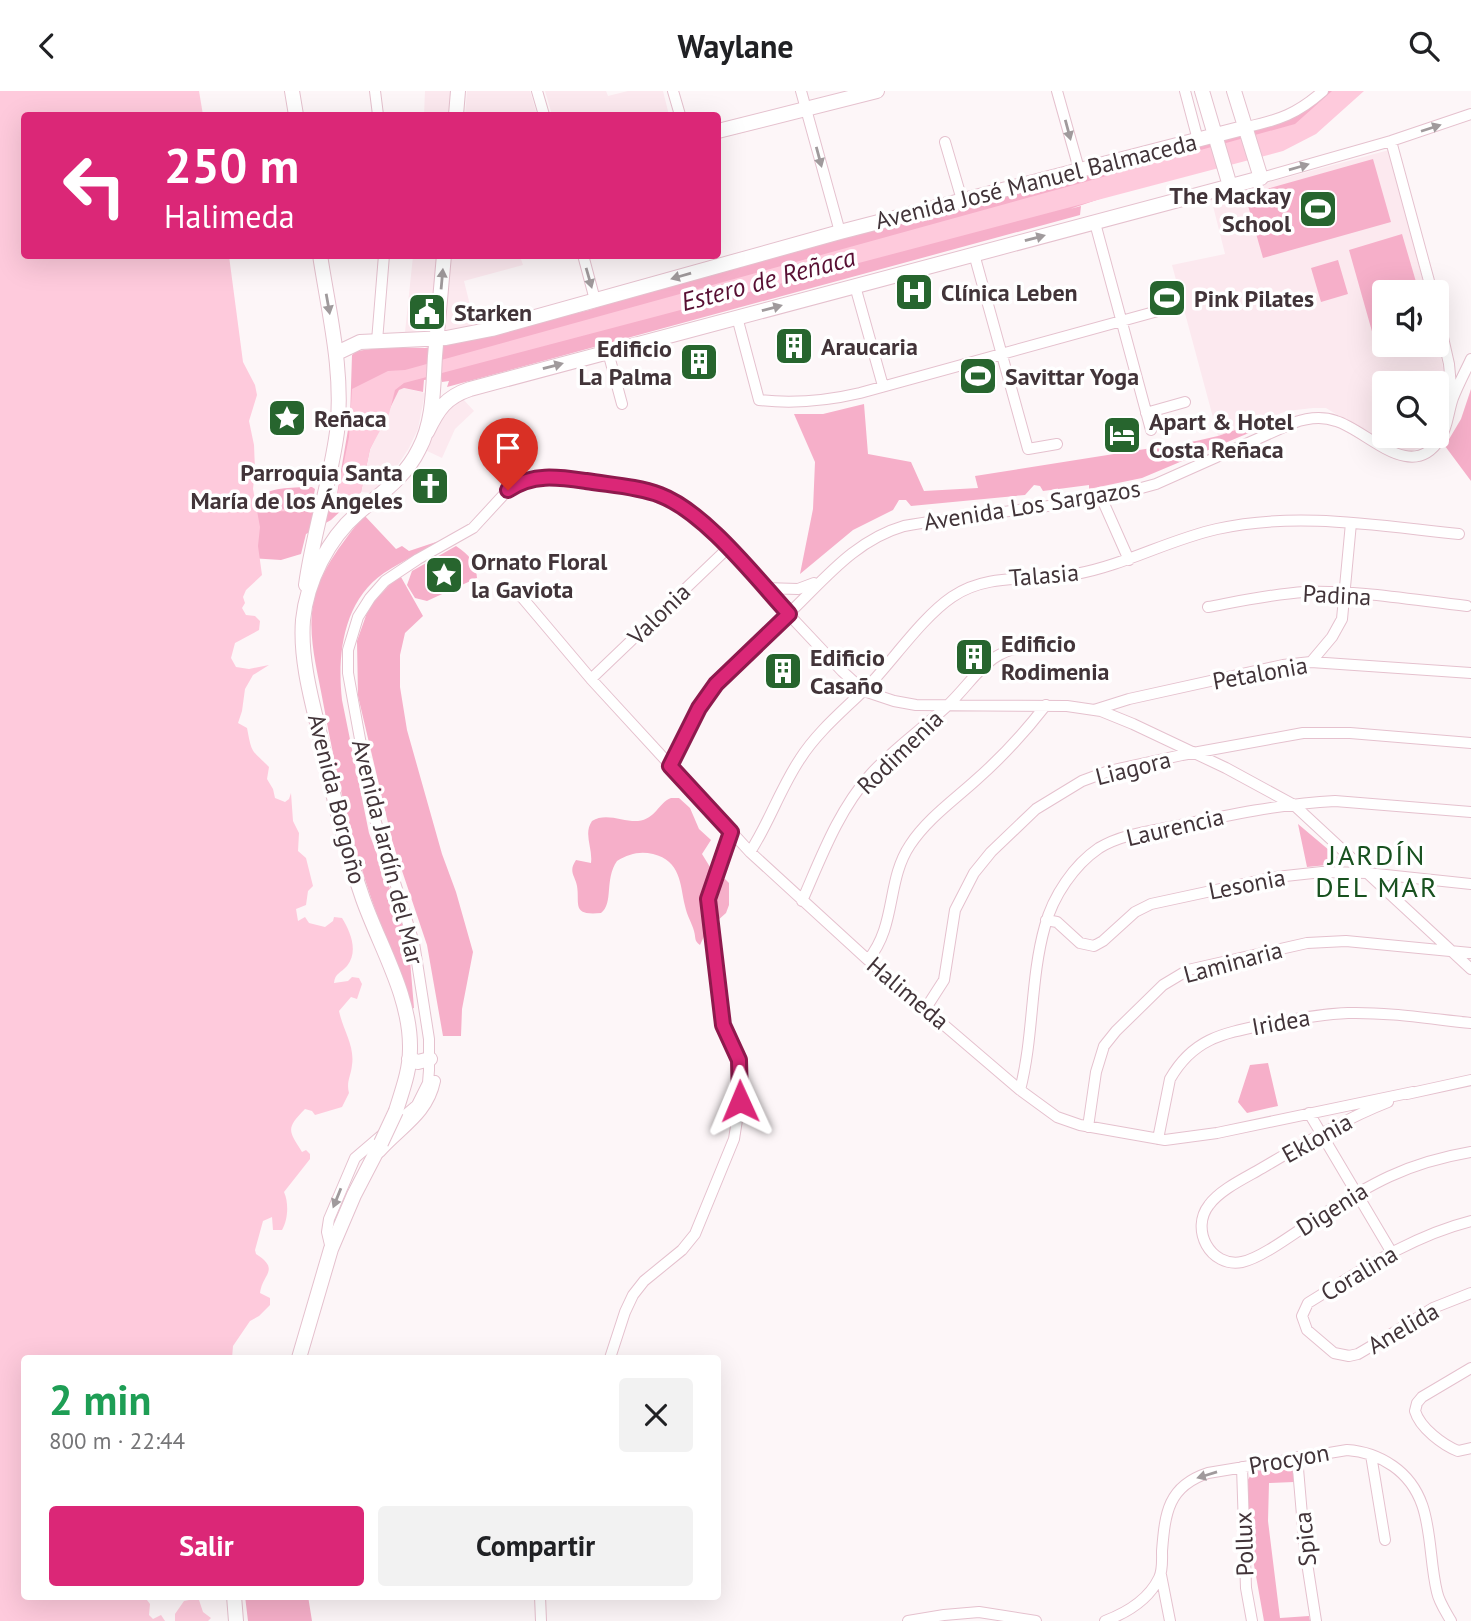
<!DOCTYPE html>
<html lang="es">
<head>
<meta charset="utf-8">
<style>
  body { margin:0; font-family:"PT Sans",sans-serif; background:#f2f2f2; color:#202124; height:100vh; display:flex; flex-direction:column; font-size:26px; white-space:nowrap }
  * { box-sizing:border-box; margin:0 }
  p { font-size:23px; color:#757577 }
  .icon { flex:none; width:38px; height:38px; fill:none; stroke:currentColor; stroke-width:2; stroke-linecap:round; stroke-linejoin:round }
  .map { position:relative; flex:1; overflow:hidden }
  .drawer { position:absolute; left:21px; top:1264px; width:700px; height:245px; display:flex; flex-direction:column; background:#fff; border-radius:7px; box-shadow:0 7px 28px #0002 }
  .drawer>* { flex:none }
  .guide { position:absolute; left:21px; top:21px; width:700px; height:147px; border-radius:7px; box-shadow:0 7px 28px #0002; background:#db2777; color:#fff; overflow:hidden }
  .fabs { position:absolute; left:1372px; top:189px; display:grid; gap:14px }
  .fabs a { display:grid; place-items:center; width:77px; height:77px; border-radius:7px; background:#fff; box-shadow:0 7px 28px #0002; font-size:35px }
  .pin { position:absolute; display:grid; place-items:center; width:60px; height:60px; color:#fff; margin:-72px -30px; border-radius:50% 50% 50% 0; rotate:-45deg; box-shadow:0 0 7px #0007 }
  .pin .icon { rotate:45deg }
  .me { position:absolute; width:77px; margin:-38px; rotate:359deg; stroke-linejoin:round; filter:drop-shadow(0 0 5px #0008) }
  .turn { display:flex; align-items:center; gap:24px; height:147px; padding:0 28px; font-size:32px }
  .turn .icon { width:91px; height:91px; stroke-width:2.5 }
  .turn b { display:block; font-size:49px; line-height:60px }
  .round { display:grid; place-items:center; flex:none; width:74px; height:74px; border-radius:7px; background:#f2f2f2 }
  .summary { display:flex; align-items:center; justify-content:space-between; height:119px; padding:0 28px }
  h1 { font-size:42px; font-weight:700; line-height:52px; color:#1e9e55 }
  .primary-button { display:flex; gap:14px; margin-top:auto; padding:14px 28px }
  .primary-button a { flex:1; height:80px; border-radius:7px; background:#db2777; color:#fff; font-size:28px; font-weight:700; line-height:80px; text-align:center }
  .primary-button a+a { background:#f2f2f2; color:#202124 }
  header { display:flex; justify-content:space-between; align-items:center; height:91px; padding:0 28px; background:#fff; font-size:32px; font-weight:700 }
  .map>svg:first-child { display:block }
  .built { fill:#fce9ef }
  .green { fill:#f6afc9 }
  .water { fill:#fecadc }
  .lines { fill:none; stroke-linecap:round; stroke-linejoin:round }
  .stream { stroke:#fecadc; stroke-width:2.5 }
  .minor-casing { stroke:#e5c1ce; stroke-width:12 }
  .major-casing { stroke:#e5c1ce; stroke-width:16 }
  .minor { stroke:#fff; stroke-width:10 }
  .major { stroke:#fff; stroke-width:14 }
  .major-bridge-casing { stroke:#e5c1ce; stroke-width:16; stroke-linecap:butt }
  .major-bridge { stroke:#fff; stroke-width:14 }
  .oneway { fill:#a09a9c }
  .route-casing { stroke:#8e194d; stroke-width:18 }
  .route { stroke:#db2777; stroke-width:12 }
  .labels { text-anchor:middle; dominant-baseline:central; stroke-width:7; stroke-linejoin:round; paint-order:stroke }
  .street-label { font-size:24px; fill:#423439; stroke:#fff }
  .poi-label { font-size:24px; font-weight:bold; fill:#423439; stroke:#fff; text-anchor:start }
  .water-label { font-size:26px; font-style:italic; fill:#580f33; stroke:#fff }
  .quarter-label { font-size:28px; letter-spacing:2px; fill:#18511f; stroke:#fff }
</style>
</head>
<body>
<header><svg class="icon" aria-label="back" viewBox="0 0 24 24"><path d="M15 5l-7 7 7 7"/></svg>Waylane<svg class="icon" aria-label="search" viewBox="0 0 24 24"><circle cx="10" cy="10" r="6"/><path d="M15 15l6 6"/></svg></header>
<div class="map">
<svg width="1471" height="1530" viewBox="0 0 1471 1530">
  <rect width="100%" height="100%" fill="#fdf6f8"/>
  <path class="built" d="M425,0H451L450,24H424Z
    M467,0H530L537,24H465Z
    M545,0H606L608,5L628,0H663L669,24H552Z
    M1389,59L1426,201H1384V254H1437V244L1446,294L1444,317L1437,343V292H1384V345H1435L1424,356L1407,361L1389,356L1326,317H1313L1287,320L1218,345L1172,174L1225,163L1211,107Z
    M413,165H438L431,240L405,241Z
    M450,165H520L523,174L464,190L475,234L446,239L443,233Z
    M404,297L425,302L418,338L409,357L394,380L371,402L361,401L370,358L399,299Z
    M463,308L474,320L455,338L442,367L423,358L445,319Z"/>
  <path class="green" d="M1323,0H1357L1325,32L1070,118L1081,115L1080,124L447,296L449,290L442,291L441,287L424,289L423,301L404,297L399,299L370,358L361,401L331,429L306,443L301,463L281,469L250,467L247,414C269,395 285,397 312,396L315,398L311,419L337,403L350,327L352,264L357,260L385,256L425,257L454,252L589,219L738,172L1251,39Z
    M1373,68L1391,131L1263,167L1245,104Z
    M1402,143L1419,201H1384V248L1375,251L1349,159Z
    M1338,169L1348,203L1321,211L1311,177Z
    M1471,298V390L1445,355L1461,328Z
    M864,313L868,363L911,371L924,400L978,397L975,385L1196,350L1218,345L1264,329L1263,336L1142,387L1089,398V394L1043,400L1040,395L1034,394L1025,404L911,415L906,409H899L893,419L853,439L800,483L813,418L815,371L794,323H823Z
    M364,424L396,458L402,455L409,460L451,446C429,458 405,468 384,482C343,510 337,564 342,609L369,742L400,825L409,857L414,917L410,918C395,868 374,821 360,772C344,719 333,665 323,611C318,582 309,551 312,521C316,483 341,454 364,424Z
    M456,455C469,464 476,471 477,487L427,510L415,507L407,494L412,480Z
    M401,486L423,525L405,542L400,564V596L407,639L442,763L456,801L473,861L462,918L461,945H443L427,854L393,753L358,605L357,550L369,516L393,490Z
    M671,707H679L690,717L699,738L711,749L702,763L710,776L711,782L725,788L729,792V814L726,822L707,839L700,854C694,850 696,847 694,840C692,832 687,825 685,815C680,793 681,770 653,763C639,760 629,763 617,770C604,789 614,812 601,822C571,825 580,813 577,795C575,784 568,781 576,769L591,772C593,757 583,743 592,730C606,721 623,731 638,730C656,728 658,712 671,707Z
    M1298,733L1342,770L1337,773L1307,776Z
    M1268,972L1278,1015L1247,1022L1238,1011L1250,974Z
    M1289,1375L1293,1378L1294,1391L1269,1392L1268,1430L1280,1527L1309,1525L1310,1530H1264L1249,1446L1247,1390L1253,1381Z
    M245,1505H308L312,1530H248Z"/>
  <path class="water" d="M0,0H199L203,24H24V164L229,165L243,271L255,294L257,304L249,330L254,354L255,379L253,398L260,436L258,455L262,484L246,499L243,506L245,512L242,517L246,524L255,525L260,530L259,539L235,552L231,567L236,576L249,578L269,574L253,584L245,598L242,620L238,632L247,637C252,663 251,658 269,676L267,688L273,698L275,707L285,711L289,708L291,702L293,730L299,742L298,760L306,767L313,795L308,800L306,814L296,818L298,830L305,826L309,832L325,836L333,830L334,826L342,827C350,840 359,860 347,875C341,882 335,882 334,892L348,890L352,886L359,887L362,893L357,908L351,906L339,920C343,939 355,955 352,974C351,985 346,991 349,1002L342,1016L315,1024L312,1020L305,1018C285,1038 289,1040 302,1061L306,1059L310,1063V1068L284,1101C289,1112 288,1129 282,1139H273L272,1126L263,1130L255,1159L256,1163C281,1179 262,1183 260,1202L270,1207V1214L259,1225L250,1230L233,1255L232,1267H24V1505H122L128,1507L144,1505L150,1513L149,1524L153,1528L161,1524L165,1530H0Z
    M1332,0H1364L1316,43L1283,60L404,292L395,299L389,323L370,358L361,401L334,420L349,346L352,298L388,280L405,279L1295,33Z
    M194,1508L199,1509L203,1521L211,1527L208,1530H175V1523L184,1510Z"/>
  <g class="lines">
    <path class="stream" d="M257,419H301L317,416"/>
    <defs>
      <path id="minor" d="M375,0L378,24
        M537,0L544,24
        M673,0L680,24
        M801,0L840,141
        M1057,0L1079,78
        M1185,0L1198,49
        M1247,36C1279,29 1297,23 1323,0
        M1391,50L1432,201
        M945,51L962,109
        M1261,87L1391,50L1471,23
        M1095,132L1151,339
        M974,163L1028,358L1057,353
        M583,164L595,209
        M855,195L883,295
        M1437,220L1449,273L1452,306
        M737,226L759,309C794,313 826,310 860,302L1176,215
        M377,250L384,164
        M608,261L622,313
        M1146,322L1185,311
        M1101,406L1129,469
        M764,497L798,498L814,492
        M520,504L591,588L750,761L868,869L1020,999L1057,1026L1080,1034L1165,1049L1217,1042L1413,1001
        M1208,516C1240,510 1272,503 1305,501C1358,499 1413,509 1467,515
        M1311,571L1332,546L1342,528L1351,432
        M591,588L728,457
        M1094,619L1129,608L1283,574L1311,571L1471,582
        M670,675C684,648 696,620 714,595C729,574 763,547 783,528C821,493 852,450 904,435C988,420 1074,417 1156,393L1293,332C1307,327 1322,325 1336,330C1367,339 1411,393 1440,348C1448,336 1448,321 1453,307C1458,294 1465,281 1471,268
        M750,761C769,732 780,698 800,668C819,638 848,616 872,591C896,565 924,525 952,506C990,480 1033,492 1076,483C1125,474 1168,449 1217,438C1297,420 1379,435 1459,443
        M802,810C821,767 838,720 870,684C893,658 921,639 946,616C980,584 986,556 1040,554
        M1046,829L1057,831L1080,852L1094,855L1103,850L1135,821L1151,813L1276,786L1322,781L1367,782L1471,793
        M868,869C897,834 886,790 910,754C927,728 954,709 976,689C1001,667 1025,641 1046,614
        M926,917L944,889L955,819L974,782L991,761L1036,718L1082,690L1109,680L1182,664L1303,642H1350L1471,652
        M1020,999C1034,945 1030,888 1045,835C1053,805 1074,774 1099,757C1122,743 1151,740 1176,735C1228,724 1281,713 1335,710L1471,721
        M1407,1003L1471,989
        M1388,1011C1342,1029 1300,1055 1257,1080C1241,1089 1219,1100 1209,1114C1190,1138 1210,1177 1242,1171C1262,1167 1297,1140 1316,1128C1370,1093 1406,1072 1471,1061
        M1309,1022L1392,1162
        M1088,1036L1096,981L1104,955L1116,940L1163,894L1188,879L1307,852L1346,850L1471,862
        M1158,1048L1170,988C1194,946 1225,942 1269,933C1295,928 1321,923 1348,922C1389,921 1431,928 1471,932
        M380,1061C401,1037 428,1024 435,990
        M1471,1130C1411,1145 1360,1180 1308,1212L1302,1225L1307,1239L1334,1262L1349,1265L1358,1263L1380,1250L1433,1217L1471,1202
        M331,1158L327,1141L329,1128L355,1067L417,1014L428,992L429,979V948L414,852L374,725L348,582V559L358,526L370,507L385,490L418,468L473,437L508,399L528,389L541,386L563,387L641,398L673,410L698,427L842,580L864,600L894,610L916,614L1067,615L1101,620L1133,633L1226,677L1294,714L1471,878
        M610,1267L625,1221L633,1204L644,1190L682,1159L695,1143L734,1048L740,1010L739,969L723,934L708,808L731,741
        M1471,1277L1422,1306L1417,1312L1415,1320C1420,1337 1443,1354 1458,1360L1471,1357
        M1371,1364L1385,1449
        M1297,1366L1305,1459L1316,1530
        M1242,1376L1246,1497L1252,1530
        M1161,1484L1170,1530
        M540,1505L541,1530
        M908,1530L944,1524L979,1521L1036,1530
        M1105,1530C1126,1522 1149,1508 1159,1487C1163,1479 1162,1468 1162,1460C1165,1422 1168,1395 1208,1382L1347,1359C1364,1360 1380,1366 1393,1375C1436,1405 1426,1456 1437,1501C1439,1511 1446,1521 1451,1530"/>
      <path id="major" d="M292,0L296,24
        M1202,0L1230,95
        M456,24L458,0
        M718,40L877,0
        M337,262L360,251L446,247L492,238L840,141L1247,36
        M427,341C438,318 446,306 470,298L1261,87L1234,0
        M306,494C313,442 330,393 337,341C344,281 329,223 320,164
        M409,968L418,971L430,968
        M396,1020C402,1000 410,980 410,958C411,906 380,856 363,808C344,754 332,699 320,644C311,607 300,567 303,529C307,490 328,448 358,422C381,402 405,387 419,358C434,330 433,296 435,265C438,231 441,198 444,164
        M299,1267L331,1158L354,1104L381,1052
        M234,1505L236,1530"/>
    </defs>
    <use href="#minor" class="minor-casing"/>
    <use href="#major" class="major-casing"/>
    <use href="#minor" class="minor"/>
    <use href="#major" class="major"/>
    <defs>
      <path id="major-bridge" d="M381,1052L396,1020"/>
    </defs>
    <use href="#major-bridge" class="major-bridge-casing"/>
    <use href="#major-bridge" class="major-bridge"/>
  </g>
  <defs><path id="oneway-solid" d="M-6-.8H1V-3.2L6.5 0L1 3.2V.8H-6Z" transform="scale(1.75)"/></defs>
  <g class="oneway">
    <use href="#oneway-solid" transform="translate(1431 37) rotate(-18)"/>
    <use href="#oneway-solid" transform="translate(1068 39) rotate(75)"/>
    <use href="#oneway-solid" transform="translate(819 66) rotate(75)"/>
    <use href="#oneway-solid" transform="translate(1299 76) rotate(-16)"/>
    <use href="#oneway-solid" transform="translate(1035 147) rotate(-15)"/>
    <use href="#oneway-solid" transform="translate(681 185) rotate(164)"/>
    <use href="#oneway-solid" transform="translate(589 187) rotate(74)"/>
    <use href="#oneway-solid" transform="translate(442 188) rotate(-85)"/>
    <use href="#oneway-solid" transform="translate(328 213) rotate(80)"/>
    <use href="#oneway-solid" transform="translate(772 217) rotate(-15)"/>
    <use href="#oneway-solid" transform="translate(553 275) rotate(-15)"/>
    <use href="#oneway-solid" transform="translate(337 1107) rotate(112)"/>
    <use href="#oneway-solid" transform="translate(1207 1384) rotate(163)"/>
  </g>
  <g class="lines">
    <defs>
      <path id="route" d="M508,399C532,382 558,386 586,390C610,394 636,395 660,404C705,421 756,487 789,523L716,593L699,617L670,675L731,741L708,808L723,934L739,969L740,1010"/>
    </defs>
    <use href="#route" class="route-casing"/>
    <use href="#route" class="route"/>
  </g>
  <defs>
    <symbol id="stadium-square" viewBox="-11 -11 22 22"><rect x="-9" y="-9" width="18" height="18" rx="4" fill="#27652e" stroke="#fff"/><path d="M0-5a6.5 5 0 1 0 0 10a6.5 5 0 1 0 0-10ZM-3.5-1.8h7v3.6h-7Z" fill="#fff"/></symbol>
    <symbol id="hospital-square" viewBox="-11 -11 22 22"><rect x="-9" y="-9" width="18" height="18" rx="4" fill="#27652e" stroke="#fff"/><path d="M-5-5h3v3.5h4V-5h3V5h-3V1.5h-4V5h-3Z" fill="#fff"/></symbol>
    <symbol id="civic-square" viewBox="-11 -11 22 22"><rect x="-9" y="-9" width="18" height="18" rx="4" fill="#27652e" stroke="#fff"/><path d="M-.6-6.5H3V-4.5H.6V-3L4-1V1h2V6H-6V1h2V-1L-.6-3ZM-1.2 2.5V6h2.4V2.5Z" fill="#fff"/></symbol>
    <symbol id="building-square" viewBox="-11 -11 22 22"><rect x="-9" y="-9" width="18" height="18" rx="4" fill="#27652e" stroke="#fff"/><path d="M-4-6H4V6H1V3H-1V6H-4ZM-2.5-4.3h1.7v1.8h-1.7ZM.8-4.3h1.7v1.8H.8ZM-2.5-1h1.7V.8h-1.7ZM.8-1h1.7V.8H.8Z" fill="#fff"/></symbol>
    <symbol id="sight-square" viewBox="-11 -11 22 22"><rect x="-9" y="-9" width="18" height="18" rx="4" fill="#27652e" stroke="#fff"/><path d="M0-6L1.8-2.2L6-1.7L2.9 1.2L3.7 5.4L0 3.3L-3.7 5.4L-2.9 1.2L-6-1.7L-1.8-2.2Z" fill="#fff"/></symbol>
    <symbol id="hotel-square" viewBox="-11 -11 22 22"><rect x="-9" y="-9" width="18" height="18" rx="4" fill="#27652e" stroke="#fff"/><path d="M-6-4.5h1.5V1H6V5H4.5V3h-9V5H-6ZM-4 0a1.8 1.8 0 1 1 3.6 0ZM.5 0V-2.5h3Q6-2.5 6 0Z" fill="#fff"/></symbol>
    <symbol id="church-square" viewBox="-11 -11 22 22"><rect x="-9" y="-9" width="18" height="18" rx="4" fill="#27652e" stroke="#fff"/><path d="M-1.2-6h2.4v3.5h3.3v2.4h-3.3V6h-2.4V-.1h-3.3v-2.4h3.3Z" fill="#fff"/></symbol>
  </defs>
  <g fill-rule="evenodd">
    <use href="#stadium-square" x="1296" y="96" width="44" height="44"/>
    <use href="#hospital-square" x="892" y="179" width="44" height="44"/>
    <use href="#stadium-square" x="1145" y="185" width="44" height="44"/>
    <use href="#civic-square" x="405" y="199" width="44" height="44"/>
    <use href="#building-square" x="772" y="233" width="44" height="44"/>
    <use href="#building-square" x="677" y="249" width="44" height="44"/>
    <use href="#stadium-square" x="956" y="263" width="44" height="44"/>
    <use href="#sight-square" x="265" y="305" width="44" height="44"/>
    <use href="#hotel-square" x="1100" y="322" width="44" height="44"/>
    <use href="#church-square" x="408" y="373" width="44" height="44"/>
    <use href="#sight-square" x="422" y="462" width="44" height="44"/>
    <use href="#building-square" x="952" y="544" width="44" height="44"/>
    <use href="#building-square" x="761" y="558" width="44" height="44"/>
  </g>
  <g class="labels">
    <g class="street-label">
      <text transform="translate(1036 90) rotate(-14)">Avenida José Manuel Balmaceda</text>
      <text transform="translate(1032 414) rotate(-9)">Avenida Los Sargazos</text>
      <text transform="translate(1044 484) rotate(-5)">Talasia</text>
      <text transform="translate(1337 504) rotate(3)">Padina</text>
      <text transform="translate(659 523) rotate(-44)">Valonia</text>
      <text transform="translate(1260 582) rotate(-10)">Petalonia</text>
      <text transform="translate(900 661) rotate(-44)">Rodimenia</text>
      <text transform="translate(1133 677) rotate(-14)">Liagora</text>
      <text transform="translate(337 708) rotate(76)">Avenida Borgoño</text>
      <text transform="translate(1175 736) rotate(-13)">Laurencia</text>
      <text transform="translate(388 761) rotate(76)">Avenida Jardín del Mar</text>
      <text transform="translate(1247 793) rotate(-11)">Lesonia</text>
      <text transform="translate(1233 871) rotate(-15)">Laminaria</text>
      <text transform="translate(908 902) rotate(40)">Halimeda</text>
      <text transform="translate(1281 931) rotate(-10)">Iridea</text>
      <text transform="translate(1317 1047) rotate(-29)">Eklonia</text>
      <text transform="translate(1332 1118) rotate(-32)">Digenia</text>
      <text transform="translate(1359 1182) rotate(-31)">Coralina</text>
      <text transform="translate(1403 1237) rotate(-30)">Anelida</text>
      <text transform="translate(1289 1368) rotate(-10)">Procyon</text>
      <text transform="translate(1305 1448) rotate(-96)">Spica</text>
      <text transform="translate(1244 1453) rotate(-92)">Pollux</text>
    </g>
    <g class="poi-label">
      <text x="1291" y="104" text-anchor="end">The Mackay<tspan x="1291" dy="28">School</tspan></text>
      <text x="941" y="201">Clínica Leben</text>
      <text x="1194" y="207">Pink Pilates</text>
      <text x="454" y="221">Starken</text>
      <text x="821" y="255">Araucaria</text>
      <text x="672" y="257" text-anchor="end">Edificio<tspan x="672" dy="28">La Palma</tspan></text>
      <text x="1005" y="285">Savittar Yoga</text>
      <text x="314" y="327">Reñaca</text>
      <text x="1149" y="330">Apart &amp; Hotel<tspan x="1149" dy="28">Costa Reñaca</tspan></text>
      <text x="403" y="381" text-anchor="end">Parroquia Santa<tspan x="403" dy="28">María de los Ángeles</tspan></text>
      <text x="471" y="470">Ornato Floral<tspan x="471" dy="28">la Gaviota</tspan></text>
      <text x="1001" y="552">Edificio<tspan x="1001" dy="28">Rodimenia</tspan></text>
      <text x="810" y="566">Edificio<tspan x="810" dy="28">Casaño</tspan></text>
    </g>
    <g class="water-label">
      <text transform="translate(768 188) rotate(-15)">Estero de Reñaca</text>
    </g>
    <g class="quarter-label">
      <text x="1377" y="763">JARDÍN<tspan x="1377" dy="32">DEL MAR</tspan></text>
    </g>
  </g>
</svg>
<div class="fabs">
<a><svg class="icon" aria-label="sound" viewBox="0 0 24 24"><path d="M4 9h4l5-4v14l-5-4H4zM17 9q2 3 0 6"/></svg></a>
<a><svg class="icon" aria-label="search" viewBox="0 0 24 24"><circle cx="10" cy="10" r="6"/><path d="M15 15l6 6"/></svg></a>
</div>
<div class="pin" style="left:508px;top:399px;background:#d93025"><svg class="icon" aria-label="arrive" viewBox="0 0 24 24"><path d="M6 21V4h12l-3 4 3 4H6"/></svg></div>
<svg class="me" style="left:740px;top:1010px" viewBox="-20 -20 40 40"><path d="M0-17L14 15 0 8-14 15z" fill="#db2777" stroke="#fff" stroke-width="4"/></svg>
<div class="guide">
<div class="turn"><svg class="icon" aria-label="left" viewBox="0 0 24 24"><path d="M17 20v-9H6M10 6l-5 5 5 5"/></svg><div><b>250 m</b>Halimeda</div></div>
</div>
<section class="drawer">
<div class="summary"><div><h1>2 min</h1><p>800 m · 22:44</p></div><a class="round"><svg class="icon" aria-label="close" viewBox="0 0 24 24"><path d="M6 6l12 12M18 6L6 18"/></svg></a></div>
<div class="primary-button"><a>Salir</a><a>Compartir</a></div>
</section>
</div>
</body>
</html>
